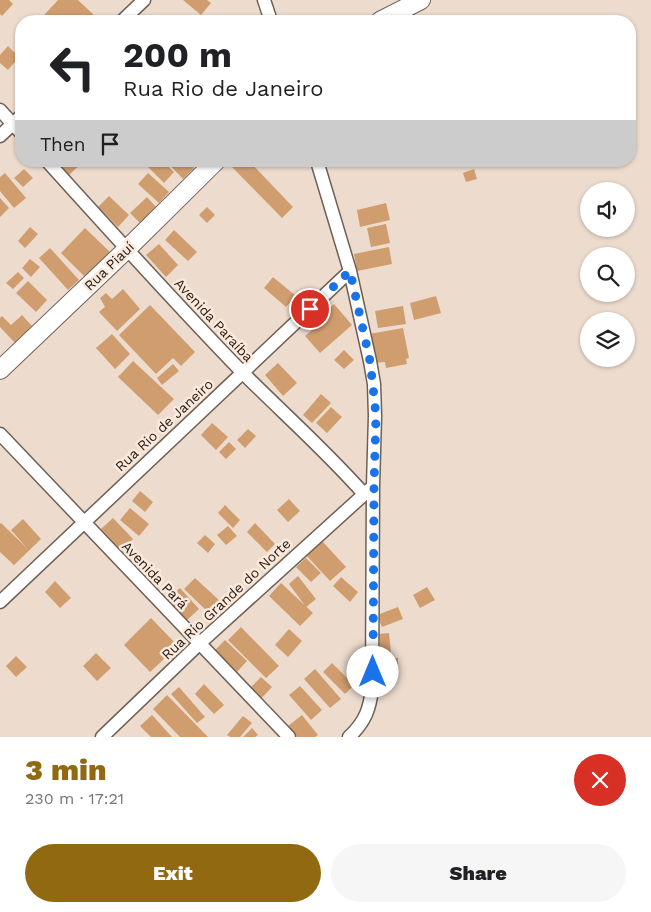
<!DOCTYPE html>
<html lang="en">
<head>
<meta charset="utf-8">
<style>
  body { margin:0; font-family:"Work Sans",sans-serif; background:#f6f6f6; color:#202124; height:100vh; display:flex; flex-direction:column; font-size:19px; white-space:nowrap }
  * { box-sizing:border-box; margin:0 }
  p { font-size:16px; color:#757577 }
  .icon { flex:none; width:28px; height:28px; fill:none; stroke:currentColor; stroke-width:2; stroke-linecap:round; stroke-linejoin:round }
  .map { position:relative; height:737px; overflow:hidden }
  .details { display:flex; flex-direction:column; background:#fff; flex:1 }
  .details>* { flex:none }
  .guide { position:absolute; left:15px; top:15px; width:621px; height:152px; border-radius:20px; box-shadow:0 1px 4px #0004; background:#fff; color:#202124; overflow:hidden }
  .buttons { position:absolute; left:580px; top:182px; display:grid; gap:10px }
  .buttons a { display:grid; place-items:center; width:55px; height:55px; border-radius:50%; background:#fff; box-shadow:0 1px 4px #0004; font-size:25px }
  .pin { position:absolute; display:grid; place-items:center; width:42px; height:42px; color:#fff; margin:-21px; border:2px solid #fff; border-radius:50%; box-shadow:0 1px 5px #0007 }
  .me { position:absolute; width:55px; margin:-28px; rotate:0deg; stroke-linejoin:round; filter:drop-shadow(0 0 4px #0008) }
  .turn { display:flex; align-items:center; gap:18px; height:105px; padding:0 25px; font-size:22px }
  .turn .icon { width:65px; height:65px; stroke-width:2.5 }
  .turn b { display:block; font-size:35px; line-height:42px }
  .then { display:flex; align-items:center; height:48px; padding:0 25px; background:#0003; gap:10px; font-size:19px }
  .round { display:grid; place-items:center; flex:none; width:52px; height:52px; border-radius:26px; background:#f6f6f6 }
  .summary { display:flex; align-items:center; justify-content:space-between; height:85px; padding:0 25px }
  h1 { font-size:30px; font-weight:800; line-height:38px; color:#906910 }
  .cta { display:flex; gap:10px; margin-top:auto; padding:10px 25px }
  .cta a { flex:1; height:58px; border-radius:30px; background:#906910; color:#fff; font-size:20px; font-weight:800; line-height:58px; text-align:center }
  .cta a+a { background:#f6f6f6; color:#202124 }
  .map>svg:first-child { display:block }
  .building { fill:#d09d6f }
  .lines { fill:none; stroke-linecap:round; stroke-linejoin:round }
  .street-casing { stroke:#6f6054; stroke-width:15 }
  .secondary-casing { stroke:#6f6054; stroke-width:20 }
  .street { stroke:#fff; stroke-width:12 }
  .secondary { stroke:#fff; stroke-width:18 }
  .route { stroke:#1a73e8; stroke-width:9; stroke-dasharray:0 16.2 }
  .labels { text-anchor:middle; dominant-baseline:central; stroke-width:5; stroke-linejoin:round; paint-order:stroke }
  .street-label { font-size:14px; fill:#231c17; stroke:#fbe9db }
</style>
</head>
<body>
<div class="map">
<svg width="651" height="737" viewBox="0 0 651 737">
  <rect width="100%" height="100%" fill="#eddcce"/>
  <path class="building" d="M0,0H9L13,4L2,16L0,14Z
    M58,0H78L95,16L90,21H48L45,14Z
    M183,0H207L211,3L201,15Z
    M8,46L19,57L8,70L0,63V55Z
    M67,161H84L69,175L61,167Z
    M152,161H162L174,172L164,183L147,166Z
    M166,161H188L194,168L183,179Z
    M238,161H249L293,207L282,218L232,167Z
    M24,169L33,178L23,187L14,178Z
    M474,169L477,179L466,182L463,173Z
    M5,173L26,198L14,208L0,191V177Z
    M148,173L169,192L159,203L138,184Z
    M109,196L129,215L118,227L98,207Z
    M147,197L156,207L140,223L130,213Z
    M0,198L9,208L0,217Z
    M386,203L390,220L360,227L357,210Z
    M207,207L215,215L207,223L199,215Z
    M386,224L390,243L371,247L367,228Z
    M30,227L38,234L25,248L18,241Z
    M85,228L110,252L85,277L61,253Z
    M174,230L197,252L188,261L165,240Z
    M159,244L178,265L166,277L146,255Z
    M389,247L392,264L357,271L354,254Z
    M50,248L79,280L68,290L39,258Z
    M30,259L40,267L31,277L22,268Z
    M18,272L24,278L13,289L6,283Z
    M273,277L296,296L286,307L264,288Z
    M28,281L47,300L36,312L16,293Z
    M123,289L140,309L117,331L99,312L105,307L100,298L106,293L112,299Z
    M436,296L441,313L414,320L410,303Z
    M334,304L352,325L320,353L305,336L324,320L322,315Z
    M150,305L195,352L181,366L173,358L156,374L119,335Z
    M403,306L406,324L378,328L375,311Z
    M22,315L32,326L15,343L0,327V318L2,316L11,325Z
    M403,328L409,358L406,359L407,364L386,368L385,362L374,363L369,334Z
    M112,334L130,354L115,369L96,348Z
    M344,350L354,360L344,369L334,360Z
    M133,361L174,399L158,415L118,377Z
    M278,363L297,383L283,396L265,375Z
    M173,364L179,371L162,385L157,378Z
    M321,394L331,403L312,423L303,415Z
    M331,407L342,417L327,433L316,423Z
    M212,423L228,437L216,450L201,435Z
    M248,429L256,436L245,448L237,440Z
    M229,442L236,449L226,459L219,452Z
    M140,491L153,502L145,512L132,501Z
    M289,499L300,511L288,522L277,510Z
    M225,505L240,520L233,528L218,513Z
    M130,508L149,524L139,536L120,520Z
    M113,518L133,539L121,550L101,529Z
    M23,519L41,539L14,565L0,552V524L1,523L27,548L11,530Z
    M255,523L275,544L267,552L247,532Z
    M228,526L237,536L226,545L217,535Z
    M205,535L215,544L208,553L197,543Z
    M322,541L346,567L330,581L306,555Z
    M306,558L321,573L311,582L296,567Z
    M298,576L316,599L306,607L289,584Z
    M341,577L358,592L350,602L333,586Z
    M195,578L220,601L209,613L184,589Z
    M55,581L71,598L60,608L45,592Z
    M281,583L313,613L300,626L269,596Z
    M427,587L435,600L420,608L413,595Z
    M180,588L199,609L186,621L166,600Z
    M398,607L403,619L382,627L377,615Z
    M151,618L178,646L150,672L124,645Z
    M241,627L279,666L266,678L228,640Z
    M289,629L302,641L288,657L275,645Z
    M389,633L391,653L381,654L379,634Z
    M225,640L247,661L237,672L215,650Z
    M96,653L111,668L97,681L83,666Z
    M16,656L27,667L16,677L6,666Z
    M398,658V676H379V659Z
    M332,663L354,685L345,694L323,672Z
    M315,669L341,699L330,708L304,679Z
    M261,677L272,687L258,702L247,691Z
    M204,684L224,705L214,714L195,694Z
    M300,686L322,710L311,720L289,695Z
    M179,687L205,717L197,723L171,694Z
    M167,695L208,737H180L153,709Z
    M152,715L172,737H151L140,726Z
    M302,715L318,735L315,737H297L288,726Z
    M243,716L252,723L240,737H230L227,735Z
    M252,728L258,735L255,737H243Z"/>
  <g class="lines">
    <defs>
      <path id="street" d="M264,0L271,21
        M122,21L144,0
        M0,110L21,133
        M0,136L21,116
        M47,161C111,232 176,304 243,373C283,413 326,451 364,494
        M317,161L350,271L370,361L374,384L375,416L373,486L372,688C370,709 365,722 349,737
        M0,434L289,737
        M0,602L350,271
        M102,737L200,643L370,489"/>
      <path id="secondary" d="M380,21L421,0
        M0,370L127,249L216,161"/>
    </defs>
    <use href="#street" class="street-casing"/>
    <use href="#secondary" class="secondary-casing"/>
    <use href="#street" class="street"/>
    <use href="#secondary" class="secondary"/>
  </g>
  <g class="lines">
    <path class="route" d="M310,309L350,271L370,361L374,396L376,416L374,486L373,672"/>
  </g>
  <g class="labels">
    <g class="street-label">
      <text transform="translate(109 266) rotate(-44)">Rua Piauí</text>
      <text transform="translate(214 320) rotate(47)">Avenida Paraíba</text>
      <text transform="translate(164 425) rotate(-43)">Rua Rio de Janeiro</text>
      <text transform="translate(155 575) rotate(46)">Avenida Pará</text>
      <text transform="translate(226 599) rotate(-43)">Rua Rio Grande do Norte</text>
    </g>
  </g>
</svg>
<div class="buttons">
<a><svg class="icon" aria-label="sound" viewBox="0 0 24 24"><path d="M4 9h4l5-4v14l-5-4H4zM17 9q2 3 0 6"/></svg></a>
<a><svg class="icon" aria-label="search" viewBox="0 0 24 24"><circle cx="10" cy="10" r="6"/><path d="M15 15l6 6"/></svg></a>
<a><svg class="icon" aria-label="layers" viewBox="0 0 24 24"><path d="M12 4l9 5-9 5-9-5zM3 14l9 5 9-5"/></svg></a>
</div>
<div class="pin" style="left:310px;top:309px;background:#d93025"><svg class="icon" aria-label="arrive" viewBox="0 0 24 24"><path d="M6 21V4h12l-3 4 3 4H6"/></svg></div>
<svg class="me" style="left:373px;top:672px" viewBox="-20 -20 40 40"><circle r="19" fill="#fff"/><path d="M0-13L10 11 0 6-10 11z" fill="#1a73e8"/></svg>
<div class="guide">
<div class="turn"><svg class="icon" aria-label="left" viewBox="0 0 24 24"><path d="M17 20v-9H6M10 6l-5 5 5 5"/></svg><div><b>200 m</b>Rua Rio de Janeiro</div></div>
<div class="then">Then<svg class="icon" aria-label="arrive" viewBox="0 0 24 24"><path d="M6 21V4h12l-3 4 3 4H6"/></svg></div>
</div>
</div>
<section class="details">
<div class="summary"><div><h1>3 min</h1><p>230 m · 17:21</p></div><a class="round" style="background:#d93025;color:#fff"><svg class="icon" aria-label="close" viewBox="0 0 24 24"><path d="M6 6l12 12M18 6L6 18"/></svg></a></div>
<div class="cta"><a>Exit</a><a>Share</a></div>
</section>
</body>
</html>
